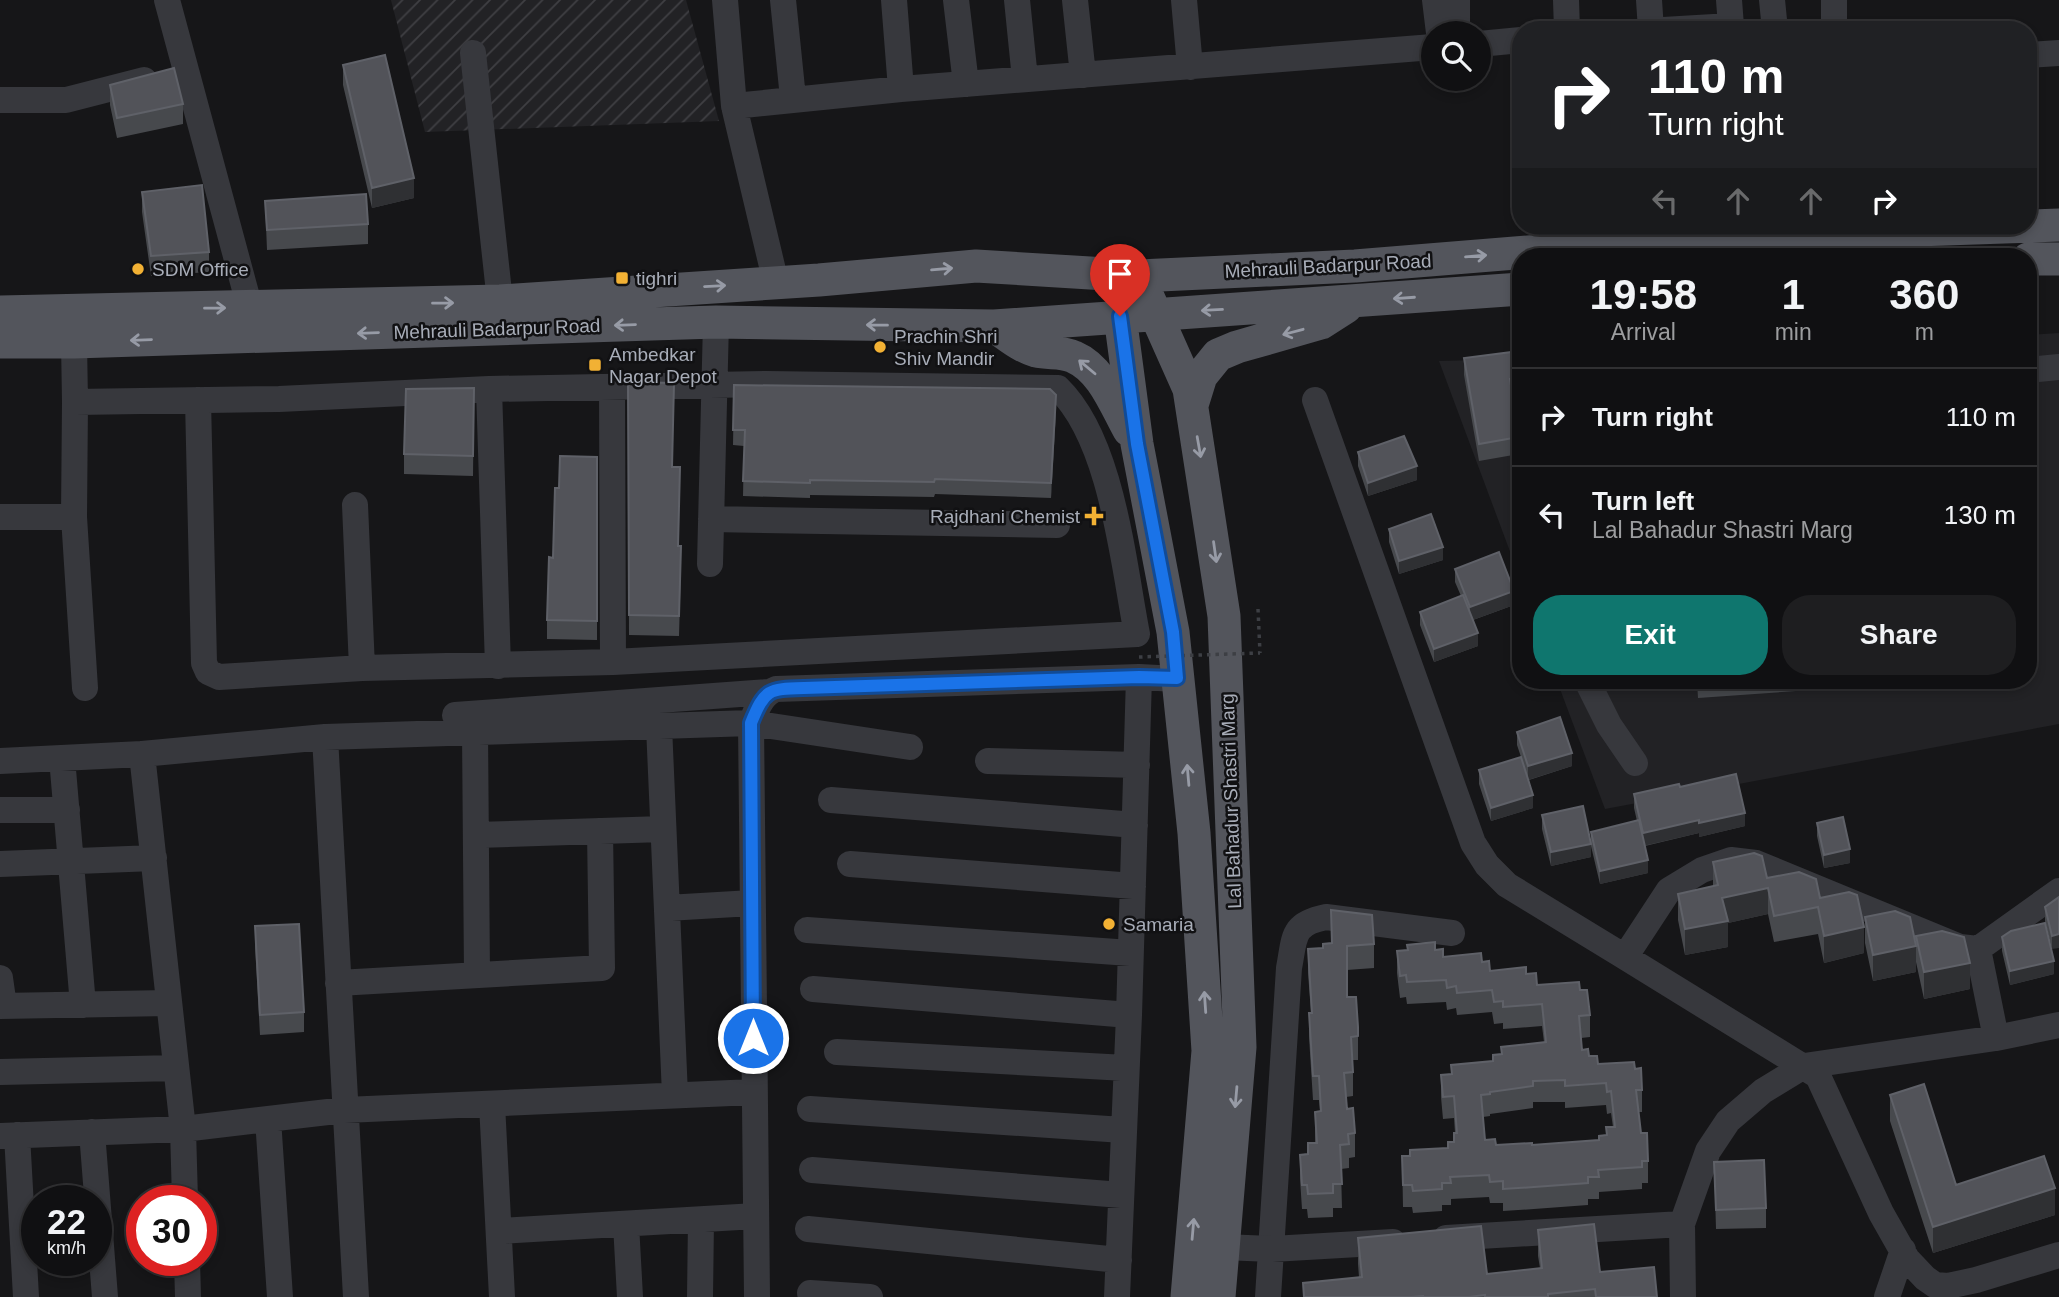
<!DOCTYPE html>
<html lang="en">
<head>
<meta charset="utf-8">
<style>
  body { margin:0; font-family:Helvetica,sans-serif; background:#1e1e20; color:#f1f3f6; height:100vh; display:flex; flex-direction:column; font-size:26px; white-space:nowrap }
  * { box-sizing:border-box; margin:0 }
  p { font-size:23px; color:#9c9d9f }
  .icon { flex:none; width:38px; height:38px; fill:none; stroke:currentColor; stroke-width:2; stroke-linecap:round; stroke-linejoin:round }
  .map { position:relative; flex:1; overflow:hidden }
  .details { position:absolute; left:1512px; top:248px; width:525px; height:441px; display:flex; flex-direction:column; background:#101012; border-radius:28px; box-shadow:0 4px 10px #0003,0 0 0 2px #303032 }
  .details>* { flex:none }
  .top-card { position:absolute; left:1512px; top:21px; width:525px; height:214px; border-radius:28px; box-shadow:0 4px 10px #0003,0 0 0 2px #303032; background:#202124; color:#fff; overflow:hidden }
  .tools { position:absolute; left:1421px; top:21px; display:grid; gap:14px }
  .tools a { display:grid; place-items:center; width:70px; height:70px; border-radius:50%; background:#101012; box-shadow:0 4px 10px #0003,0 0 0 2px #303032; font-size:35px }
  .speed { position:absolute; left:21px; top:1185px; display:flex; gap:14px; font-size:35px; font-weight:700; text-align:center }
  .speed>* { display:grid; place-content:center; width:91px; height:91px; border-radius:50%; background:#101012; box-shadow:0 4px 10px #0003,0 0 0 2px #303032; line-height:1 }
  .speed small { font-size:18px; font-weight:400 }
  .speed .limit { border:10px solid #d22; background:#fff; color:#111 }
  .pin { position:absolute; display:grid; place-items:center; width:60px; height:60px; color:#fff; margin:-72px -30px; border-radius:50% 50% 50% 0; rotate:-45deg; box-shadow:0 0 7px #0007 }
  .pin .icon { rotate:45deg }
  .me { position:absolute; width:77px; margin:-38px; rotate:0deg; stroke-linejoin:round; filter:drop-shadow(0 0 5px #0008) }
  .turn { display:flex; align-items:center; gap:24px; height:147px; padding:0 21px; font-size:32px }
  .turn .icon { width:91px; height:91px; stroke-width:2.5 }
  .turn b { display:block; font-size:49px; line-height:60px }
  .lanes { display:flex; align-items:center; height:66px; padding:0 21px; background:#0003; justify-content:center; gap:35px; direction:ltr }
  .lanes .off { opacity:.35 }
  .eta { display:flex; justify-content:space-evenly; align-items:center; height:119px; text-align:center }
  .eta b { font-size:42px; font-weight:600; line-height:49px }
  .cta { display:flex; gap:14px; margin-top:auto; padding:14px 21px }
  .cta a { flex:1; height:80px; border-radius:28px; background:#0f766e; color:#fff; font-size:28px; font-weight:600; line-height:80px; text-align:center }
  .cta a+a { background:#1e1e20; color:#f1f3f6 }
  ul { padding:0; list-style:none }
  li { display:flex; align-items:center; gap:21px; height:98px; padding:0 21px; border-top:2px solid #303032 }
  li div { flex:1 }
  li b { display:block; font-size:26px }
  li em { font-style:normal }
  .map>svg:first-child { display:block }
  .built { fill:#222225 }
  .industrial { fill:url(#industrial-furrows) }
  .lines { fill:none; stroke-linecap:round; stroke-linejoin:round }
  .path { stroke:#3d3f44; stroke-width:3.5; stroke-dasharray:3.5 5; stroke-linecap:butt }
  .minor { stroke:#37383d; stroke-width:26 }
  .major { stroke:#53555c; stroke-width:33 }
  .path-bridge { stroke:#3d3f44; stroke-width:3.5; stroke-dasharray:3.5 5; stroke-linecap:butt }
  .wall { fill:#47494d; fill-rule:evenodd }
  .shaded-wall { fill:#2f3033 }
  .building { fill:#525359; stroke:#5f6168; stroke-width:2; fill-rule:evenodd }
  .oneway { stroke:#979ba6 }
  .route-casing { stroke:#114b97; stroke-width:18 }
  .route { stroke:#1a73e8; stroke-width:12 }
  .poi-dot { fill:#f2b134; stroke:#111113; stroke-width:2.5 }
  .labels { text-anchor:middle; dominant-baseline:central; stroke-width:5; stroke-linejoin:round; paint-order:stroke }
  .street-label { font-size:19px; fill:#a8adb8; stroke:#111113 }
  .poi-label { font-size:19px; fill:#a8adb8; stroke:#111113; text-anchor:start }
</style>
</head>
<body>
<div class="map">
<svg width="2059" height="1297" viewBox="0 0 2059 1297">
  <defs>
    <pattern id="industrial-furrows" width="10" height="10" patternUnits="userSpaceOnUse" patternTransform="scale(1.75)"><rect width="10" height="10" fill="#222225"/><path d="M-1 1l2-2M0 10L10 0M9 11l2-2" fill="none" stroke="#3f3f43"/></pattern>
  </defs>
  <rect width="100%" height="100%" fill="#161618"/>
  <path class="built" d="M2059,333V724L1605,809L1557,681H2028V335Z
    M1521,359V581L1439,361Z"/>
  <path class="industrial" d="M391,0H686L719,121L425,132Z"/>
  <g class="lines">
    <path class="path" d="M1258,609L1260,653"/>
    <path class="minor" d="M167,0L250,308
      M725,0L734,106L901,89L1433,47
      M783,0L793,98
      M894,0L901,89
      M956,0L966,84
      M1017,0L1025,79
      M1075,0L1083,75
      M1184,0L1190,67
      M1435,0L1439,33
      M1566,0L1567,30
      M1649,0L1651,30
      M1729,0L1731,26
      M1772,0L1775,30
      M1834,0V30
      M1663,30L1731,26L1732,30
      M1457,33V0
      M1479,44L1521,40
      M473,53L502,320
      M2028,55L2059,53
      M0,100H66L144,80
      M734,106L776,283
      M74,342L75,402L279,399L489,389L767,384L1058,388C1112,440 1123,562 1137,634L613,662L362,668L219,677L208,672L204,663L198,400
      M2028,370L2059,367
      M612,387L613,662
      M489,389L498,666
      M1315,400L1473,843L1487,865L1507,885L1625,957L1669,890L1702,870L1731,860L1756,863L1960,947L1978,949L2059,891
      M75,402L74,517L85,688
      M355,505L362,668
      M0,517H74
      M711,519L1057,525
      M710,564L716,322
      M1587,681L1609,725L1635,763
      M455,715L768,692
      M659,726L675,1095
      M475,732L477,975
      M325,737L356,1297
      M142,754L183,1129L185,1200
      M62,758L83,1005
      M0,761L142,754L325,737L751,723L910,747
      M988,761L1137,765
      M831,800L1135,825
      M0,810H67
      M476,835L663,829
      M0,864L154,858
      M850,864L1133,886
      M667,908L752,903
      M807,930L1130,953
      M1978,949L1996,1038
      M1625,957L1818,1076L1881,1213L1907,1259L1925,1278L1935,1285L1948,1286L1976,1280L2059,1255
      M0,978L4,1006
      M338,983L602,968L600,831
      M813,989L1129,1015
      M0,1006L169,1003
      M837,1052L1126,1068
      M0,1072L176,1068
      M492,1104L502,1297
      M810,1109L1123,1130
      M268,1119L280,1297
      M92,1132L105,1297
      M17,1135L26,1297
      M0,1136L183,1129L345,1110L754,1092
      M812,1170L1121,1195
      M626,1224L630,1297
      M808,1229L1119,1260
      M499,1231L756,1216
      M1446,1238L1682,1224
      M1223,1247L1272,1249L1393,1242
      M187,1260L188,1297
      M810,1293L870,1297
      M700,1297L701,1220
      M757,1297L751,723C757,709 761,695 776,689L1139,677L1177,679
      M1117,1297L1129,1015L1139,677
      M1268,1297L1289,968C1295,937 1291,924 1326,917L1452,933
      M1683,1297L1682,1224L1708,1151L1728,1121L1763,1091L1804,1066L1996,1038L2059,1025
      M1887,1297L1903,1250"/>
    <path class="major" d="M2028,259H2059
      M1148,297L1189,389L1224,616L1240,1047L1219,1297
      M0,312L500,301L819,280L976,266L1139,276L1355,266L1565,249L1799,234L2059,225
      M1120,316L1137,444L1173,632L1194,833L1208,1051L1187,1297
      M994,326C1007,335 1021,347 1036,351C1049,354 1062,351 1074,357C1102,369 1115,405 1129,430
      M0,342H74L716,322L994,326L1521,289
      M1192,405L1201,376L1218,355L1237,347L1321,323L1346,307"/>
    <path class="path-bridge" d="M1139,657L1260,653"/>
  </g>
  <path class="wall" d="M343,65L414,198L372,208L343,85Z
    M110,85L183,104V124L117,138L110,105Z
    M142,192L209,252V272L151,276L142,212Z
    M265,201L368,224V244L267,250Z
    M1464,358H1521V395L1512,396L1519,437V454L1479,461L1464,375Z
    M628,382L672,467L681,566L679,636L629,635Z
    M734,385L1056,411L1051,498L935,494L934,497L810,495V498L743,496L744,446L733,445Z
    M474,388L473,476L404,474V454Z
    M1358,452L1417,480L1368,496L1358,466Z
    M597,457V640L547,639V620L559,488Z
    M1389,529L1443,560L1399,574L1389,542Z
    M1455,569L1514,605L1473,620L1478,646L1434,662L1420,625V612L1461,596L1455,582Z
    M1697,681H1853V687L1698,698Z
    M1517,732L1572,766L1529,780L1533,808L1491,821L1479,784V770L1521,757L1517,745Z
    M1680,787L1745,826L1699,837V833L1645,846L1648,873L1600,884L1591,846V857L1551,866L1542,829V815L1591,843V832L1637,821L1634,808V794Z
    M1817,823L1850,863L1824,868L1817,836Z
    M1713,862L1767,878L1820,898L1864,953L1824,963L1818,934L1774,942L1768,914L1728,923V947L1685,955L1678,920V894L1713,886Z
    M2059,897L2052,949L2045,921V907Z
    M1865,917L1916,972L1873,981L1865,943Z
    M255,926L304,1012V1032L260,1035L255,946Z
    M1916,936L1970,989L1924,999L1916,962Z
    M2002,937L2054,974L2010,985L2002,951Z
    M1374,944V968L1347,970V997L1358,1027V1060H1353V1096L1346,1097L1347,1109L1355,1133V1157L1349,1158V1168L1341,1169L1342,1208H1333V1217L1308,1218L1307,1209H1302L1300,1179V1155L1308,1154L1315,1143V1112L1320,1111L1319,1100H1313L1309,1037V1013H1311L1308,973V949Z
    M1407,945L1435,950L1443,957L1482,962L1490,971L1526,974L1537,985L1580,990L1590,1015V1037L1581,1038L1582,1050L1598,1064L1635,1069L1642,1090V1112H1638L1641,1133L1648,1161V1183H1642V1189L1599,1192V1199H1588V1205L1534,1209L1503,1211V1203H1490L1489,1197L1451,1199V1205H1442V1211L1413,1213L1412,1207H1403L1402,1156L1448,1148L1454,1142L1455,1133L1454,1118L1443,1119L1441,1097V1075L1451,1074V1065L1493,1061L1501,1054V1047L1544,1042L1542,1026L1503,1029V1023L1494,1024L1492,1012L1457,1015L1456,1008L1447,1010L1446,1002L1407,1004L1406,997L1400,998L1397,973V951L1407,950ZM1533,1102H1565V1108L1606,1105L1607,1114L1611,1113L1613,1127L1606,1135L1599,1140L1532,1145H1496L1485,1140L1483,1117L1490,1116V1114L1533,1108Z
    M1890,1095L1956,1185L2055,1215L1933,1253L1890,1121Z
    M1714,1162L1766,1208V1228L1716,1229Z
    M1538,1230L1600,1272L1657,1297H1303V1283L1359,1277L1358,1264V1238L1487,1274L1540,1268L1538,1256Z"/>
  <path class="shaded-wall" d="M414,178V198L372,208V188Z
    M1056,395V411L1051,498V483Z
    M1417,466V480L1368,496V483Z
    M1443,547V560L1399,574V561Z
    M1514,591V605L1470,621V607Z
    M1478,633V646L1434,662V649Z
    M1572,753V766L1528,780V766Z
    M1533,795V808L1491,821V808Z
    M1745,813V826L1699,837V823Z
    M1699,820V833L1643,846V833Z
    M1591,844V857L1551,866V852Z
    M1850,849V863L1824,868V855Z
    M1648,860V873L1600,884V871Z
    M1768,888V914L1728,923V947L1685,955V929L1722,898Z
    M1864,927V953L1824,963V936Z
    M2059,934V948L2052,949V936Z
    M1916,946V972L1873,981V955Z
    M2054,961V974L2010,985V971Z
    M1970,963V989L1924,999V972Z
    M2055,1188V1215L1933,1253V1227Z"/>
  <path class="building" d="M385,55L414,178L372,188L343,65Z
    M174,68L183,104L117,118L110,85Z
    M202,185L209,252L151,256L142,192Z
    M366,194L368,224L267,230L265,201Z
    M1520,351L1521,378L1510,379L1519,437L1479,444L1464,358Z
    M628,382L674,383L672,467H680L678,546H681L679,616L629,615Z
    M734,385L1050,389L1056,395L1051,483L935,479L934,482L810,480V483L743,481L745,430H733Z
    M474,388L473,456L404,454L406,389Z
    M1404,436L1417,466L1368,483L1358,452Z
    M560,456L597,457V621L547,620L549,557L553,558L555,488H559Z
    M1431,514L1443,547L1399,561L1389,529Z
    M1499,552L1514,591L1470,607L1455,569Z
    M1463,595L1478,633L1434,649L1420,612Z
    M1560,717L1572,753L1528,766L1517,732Z
    M1521,757L1533,795L1491,808L1479,770Z
    M1736,774L1745,813L1699,823V820L1643,833L1634,794L1679,784L1680,787Z
    M1583,806L1591,844L1551,852L1542,815Z
    M1843,817L1850,849L1824,855L1817,823Z
    M1639,820L1648,860L1600,871L1591,832Z
    M1754,853L1762,856L1767,878L1799,872L1816,879L1820,898L1849,892L1857,895L1864,927L1824,936L1818,907L1774,916L1768,888L1722,898L1728,921L1685,929L1678,894L1718,885L1713,862Z
    M2059,897V934L2052,936L2045,907Z
    M1331,910L1372,915L1374,944L1347,946V997H1356L1358,1027V1036L1351,1037L1353,1072L1344,1073L1347,1109L1353,1108L1355,1133L1348,1134L1349,1144L1340,1145L1342,1184H1333V1193L1308,1194L1307,1185H1302L1300,1155L1308,1154V1143H1317L1315,1112L1321,1111L1319,1076H1313L1309,1013H1312L1308,949L1323,948V944L1332,943Z
    M1895,911L1910,917L1916,946L1873,955L1865,917Z
    M2045,923L2054,961L2010,971L2002,937L2011,931Z
    M299,924L304,1012L260,1015L255,926Z
    M1942,931L1964,937L1970,963L1924,972L1916,936Z
    M1435,942V950L1443,949V957L1481,953L1482,962L1489,961L1490,971L1526,967V974L1536,973L1537,985L1579,982L1580,990H1587L1590,1015L1579,1016L1582,1050L1588,1049L1589,1056H1597L1598,1064L1634,1062L1635,1069L1641,1068L1642,1090H1636L1641,1133H1647L1648,1161H1642V1167L1598,1170L1599,1177H1588V1183L1534,1187L1503,1189V1181L1490,1182L1489,1175L1450,1177L1451,1183H1442V1189L1413,1191L1412,1185H1403L1402,1156H1410V1150L1448,1148V1142H1454V1133H1457L1454,1096L1443,1097L1441,1075L1452,1074L1451,1065L1493,1061V1055L1502,1054L1501,1047L1546,1042L1542,1004L1503,1007V1001L1494,1002L1492,990L1457,993L1456,986L1447,988L1446,980L1407,982L1406,975L1400,976L1397,951L1408,950L1407,945ZM1565,1080V1086L1606,1083L1607,1092L1611,1091L1615,1127H1606L1607,1135L1599,1136V1140L1532,1145V1143L1496,1145L1495,1139L1485,1140L1481,1095L1490,1094V1092L1533,1086V1081Z
    M1924,1084L1956,1185L2044,1156L2055,1188L1933,1227L1890,1095Z
    M1764,1160L1766,1208L1716,1210L1714,1162Z
    M1594,1224L1600,1272L1654,1267L1657,1297H1596L1595,1289L1548,1294V1297H1485V1295L1469,1297H1423V1296L1411,1297H1304L1303,1283L1362,1277L1358,1238L1481,1226L1487,1274L1542,1268L1538,1230Z"/>
  <defs><path id="oneway-shaft" d="M-6 0H5M1.5-3L5.5 0L1.5 3" fill="none" stroke-width="1.6" stroke-linecap="round" stroke-linejoin="round" transform="scale(1.75)"/></defs>
  <g class="oneway">
    <use href="#oneway-shaft" transform="translate(1476 256) rotate(-5)"/>
    <use href="#oneway-shaft" transform="translate(942 269) rotate(-5)"/>
    <use href="#oneway-shaft" transform="translate(715 286) rotate(-3)"/>
    <use href="#oneway-shaft" transform="translate(1404 298) rotate(176)"/>
    <use href="#oneway-shaft" transform="translate(443 303) rotate(-1)"/>
    <use href="#oneway-shaft" transform="translate(215 308) rotate(-1)"/>
    <use href="#oneway-shaft" transform="translate(1212 310) rotate(177)"/>
    <use href="#oneway-shaft" transform="translate(625 325) rotate(178)"/>
    <use href="#oneway-shaft" transform="translate(877 325) rotate(-179)"/>
    <use href="#oneway-shaft" transform="translate(1293 332) rotate(165)"/>
    <use href="#oneway-shaft" transform="translate(368 333) rotate(178)"/>
    <use href="#oneway-shaft" transform="translate(141 340) rotate(178)"/>
    <use href="#oneway-shaft" transform="translate(1087 367) rotate(-140)"/>
    <use href="#oneway-shaft" transform="translate(1199 447) rotate(80)"/>
    <use href="#oneway-shaft" transform="translate(1215 552) rotate(82)"/>
    <use href="#oneway-shaft" transform="translate(1188 775) rotate(-95)"/>
    <use href="#oneway-shaft" transform="translate(1205 1002) rotate(-94)"/>
    <use href="#oneway-shaft" transform="translate(1236 1097) rotate(95)"/>
    <use href="#oneway-shaft" transform="translate(1193 1229) rotate(-85)"/>
  </g>
  <g class="lines">
    <defs>
      <path id="route" d="M753,1038L751,723C765,689 768,689 804,688L1139,677L1177,678L1173,632L1137,444L1120,316"/>
    </defs>
    <use href="#route" class="route-casing"/>
    <use href="#route" class="route"/>
  </g>
  <g class="poi-dot">
    <circle cx="138" cy="269" r="7"/>
    <rect x="615" y="271" width="14" height="14" rx="3.5"/>
    <circle cx="880" cy="347" r="7"/>
    <rect x="588" y="358" width="14" height="14" rx="3.5"/>
    <path d="M1090.5 505.5h7v7h7v7h-7v7h-7v-7h-7v-7h7z"/>
    <circle cx="1109" cy="924" r="7"/>
  </g>
  <g class="labels">
    <g class="street-label">
      <text transform="translate(1328 266) rotate(-3)">Mehrauli Badarpur Road</text>
      <text transform="translate(497 329) rotate(-2)">Mehrauli Badarpur Road</text>
      <text transform="translate(1231 801) rotate(-92)">Lal Bahadur Shastri Marg</text>
    </g>
    <g class="poi-label">
      <text x="152" y="269">SDM Office</text>
      <text x="636" y="278">tighri</text>
      <text x="894" y="336">Prachin Shri<tspan x="894" dy="22">Shiv Mandir</tspan></text>
      <text x="609" y="354">Ambedkar<tspan x="609" dy="22">Nagar Depot</tspan></text>
      <text x="1080" y="516" text-anchor="end">Rajdhani Chemist</text>
      <text x="1123" y="924">Samaria</text>
    </g>
  </g>
</svg>
<div class="tools">
<a><svg class="icon" aria-label="search" viewBox="0 0 24 24"><circle cx="10" cy="10" r="6"/><path d="M15 15l6 6"/></svg></a>
</div>
<div class="speed"><div>22<small>km/h</small></div><div class="limit">30</div></div>
<div class="pin" style="left:1120px;top:316px;background:#d93025"><svg class="icon" aria-label="arrive" viewBox="0 0 24 24"><path d="M6 21V4h12l-3 4 3 4H6"/></svg></div>
<svg class="me" style="left:753px;top:1038px" viewBox="-20 -20 40 40"><circle r="17" fill="#1a73e8" stroke="#fff" stroke-width="3"/><path d="M0-11L8 9 0 5-8 9z" fill="#fff"/></svg>
<div class="top-card">
<div class="turn"><svg class="icon" aria-label="right" viewBox="0 0 24 24"><path d="M7 20v-9h11M14 6l5 5-5 5"/></svg><div><b>110 m</b>Turn right</div></div>
<div class="lanes"><svg class="icon off" aria-label="left" viewBox="0 0 24 24"><path d="M17 20v-9H6M10 6l-5 5 5 5"/></svg><svg class="icon off" aria-label="ahead" viewBox="0 0 24 24"><path d="M12 20V5M6 11l6-6 6 6"/></svg><svg class="icon off" aria-label="ahead" viewBox="0 0 24 24"><path d="M12 20V5M6 11l6-6 6 6"/></svg><svg class="icon" aria-label="right" viewBox="0 0 24 24"><path d="M7 20v-9h11M14 6l5 5-5 5"/></svg></div>
</div>
<section class="details">
<div class="eta">
<div><b>19:58</b><p>Arrival</p></div>
<div><b>1</b><p>min</p></div>
<div><b>360</b><p>m</p></div>
</div>
<ul>
<li><svg class="icon" aria-label="right" viewBox="0 0 24 24"><path d="M7 20v-9h11M14 6l5 5-5 5"/></svg><div><b>Turn right</b></div><em>110 m</em></li>
<li><svg class="icon" aria-label="left" viewBox="0 0 24 24"><path d="M17 20v-9H6M10 6l-5 5 5 5"/></svg><div><b>Turn left</b><p>Lal Bahadur Shastri Marg</p></div><em>130 m</em></li>
</ul>
<div class="cta"><a>Exit</a><a>Share</a></div>
</section>
</div>
</body>
</html>
